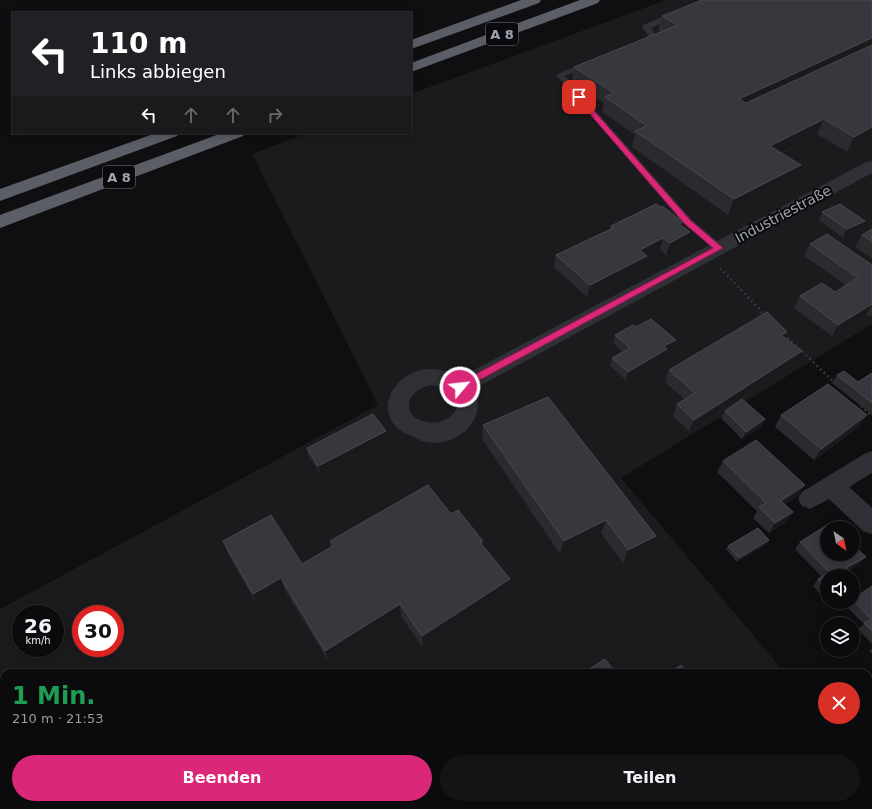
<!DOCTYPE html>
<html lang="de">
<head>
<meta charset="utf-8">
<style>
  body { margin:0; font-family:"DejaVu Sans",sans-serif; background:#141416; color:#f1f3f6; height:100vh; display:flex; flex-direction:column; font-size:15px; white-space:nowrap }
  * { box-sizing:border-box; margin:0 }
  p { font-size:13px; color:#9a9b9d }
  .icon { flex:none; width:22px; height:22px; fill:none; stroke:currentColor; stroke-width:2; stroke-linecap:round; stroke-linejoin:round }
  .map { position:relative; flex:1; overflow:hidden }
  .details { position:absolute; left:0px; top:669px; width:872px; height:140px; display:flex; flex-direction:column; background:#0b0b0d; border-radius:12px 12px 0 0; box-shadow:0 2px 10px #0003,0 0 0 1px #2b2b2e }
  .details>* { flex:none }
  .top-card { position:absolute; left:12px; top:12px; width:400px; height:122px; border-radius:0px; box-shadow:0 2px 10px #0003,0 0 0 1px #2b2b2e; background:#202124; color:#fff; overflow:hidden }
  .needle { width:26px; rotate:147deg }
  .buttons { position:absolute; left:820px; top:521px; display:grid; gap:8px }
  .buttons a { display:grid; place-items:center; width:40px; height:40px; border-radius:50%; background:#0b0b0d; box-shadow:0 2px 10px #0003,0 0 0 1px #2b2b2e; font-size:20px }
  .speed { position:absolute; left:12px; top:605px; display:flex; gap:8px; font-size:20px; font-weight:700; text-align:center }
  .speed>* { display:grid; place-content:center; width:52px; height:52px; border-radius:50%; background:#0b0b0d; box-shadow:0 2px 10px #0003,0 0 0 1px #2b2b2e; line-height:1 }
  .speed small { font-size:10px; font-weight:400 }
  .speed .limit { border:6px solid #d22; background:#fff; color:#111 }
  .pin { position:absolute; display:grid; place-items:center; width:34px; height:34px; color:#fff; margin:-17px; border-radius:8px; box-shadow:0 2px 6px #0006 }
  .me { position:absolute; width:44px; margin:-22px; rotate:62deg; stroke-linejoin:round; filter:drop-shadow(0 0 3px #0008) }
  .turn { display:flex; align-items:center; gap:14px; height:84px; padding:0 12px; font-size:18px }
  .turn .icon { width:52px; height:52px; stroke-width:2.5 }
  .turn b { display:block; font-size:28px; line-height:34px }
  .lanes { display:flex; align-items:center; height:38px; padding:0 12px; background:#0003; justify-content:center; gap:20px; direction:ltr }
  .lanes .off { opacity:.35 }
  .round { display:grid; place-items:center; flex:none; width:42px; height:42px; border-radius:21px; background:#141416 }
  .overview { display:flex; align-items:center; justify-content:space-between; height:68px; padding:0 12px }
  h1 { font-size:24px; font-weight:700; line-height:30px; color:#1e9e55 }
  .action { display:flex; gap:8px; margin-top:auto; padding:8px 12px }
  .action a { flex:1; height:46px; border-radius:24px; background:#db2777; color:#fff; font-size:16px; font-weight:700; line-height:46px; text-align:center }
  .action a+a { background:#141416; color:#f1f3f6 }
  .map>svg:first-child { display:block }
  .built { fill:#1b1b1e; fill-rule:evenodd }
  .green { fill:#151b17 }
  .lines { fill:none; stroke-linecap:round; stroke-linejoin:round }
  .path { stroke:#36373d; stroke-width:2.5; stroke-dasharray:2 3; stroke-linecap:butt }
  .lane { fill:#303136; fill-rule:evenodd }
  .street { fill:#303136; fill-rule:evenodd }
  .highway { fill:#5c5e67; fill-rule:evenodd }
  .wall { fill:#2b2b2f }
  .shaded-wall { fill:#1a1a1d }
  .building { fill:#37383d; stroke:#48494f }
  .route { fill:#db2777; stroke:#8e194d }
  .labels { text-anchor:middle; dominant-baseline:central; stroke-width:4; stroke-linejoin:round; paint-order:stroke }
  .shield { fill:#0a0a0c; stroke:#727680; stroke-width:1 }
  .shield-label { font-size:13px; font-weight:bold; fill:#9fa4b2 }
  .street-label { font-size:14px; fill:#9fa4b2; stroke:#0a0a0c }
</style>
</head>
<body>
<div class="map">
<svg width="872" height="809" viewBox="0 0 872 809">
  <rect width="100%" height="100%" fill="#0f0f11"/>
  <path class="built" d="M666,0H872V324L621,478L785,673H4V805H368L362,809H0V609L378,405L252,154L307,133H411V94ZM21,614H55V648H21ZM81,614H115V648H81Z
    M567,805H761L757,809H570Z"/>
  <path class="green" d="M368,805H567L570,809H362Z"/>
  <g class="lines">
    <path class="path" d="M720,268L766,316
      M784,334L835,383
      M861,406L872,416"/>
    <path class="lane" d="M672,13L679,15L651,28L658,38L657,40L640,44V40L649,37L642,27L643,25Z
      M585,62L592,64L565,76L692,220L723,246L724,248L723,250H715L684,224L556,75Z"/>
    <path class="street" d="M872,161V173L474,389C489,420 456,448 426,442C420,441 414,437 409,435C397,430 388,421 388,408C387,386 411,368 431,369C440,369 453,373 461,377L866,162ZM431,385C436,386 442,387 446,389C472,401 449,432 420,420C417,419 413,417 411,413C403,399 419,387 431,385Z
      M872,451V473L849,487L872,508V534L863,531L829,499L810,509L802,506L798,499L802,492L864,454Z"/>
    <path class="highway" d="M521,0H541L539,3L411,49V40Z
      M580,0H600L598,3L411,72V63Z
      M156,133H179L177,136L0,201V189Z
      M222,133H245L243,136L0,228V215Z"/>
  </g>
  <path class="wall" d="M662,16L872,139L847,152L817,134L782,153L794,180L728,215L632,147L635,135L602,112L604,103L572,82L574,67L661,32L658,31Z
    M822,212L865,221L860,229L843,238L819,220Z
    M611,226H682L686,245L666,255L660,250L647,257L644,268L587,297L554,267L556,255L610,230Z
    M872,229V258L855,247L862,235Z
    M810,244L872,265V315L869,317L866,315L832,336L794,308L800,296L835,292L846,285L804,256Z
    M636,327L673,348L667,351L665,357L626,380L610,366L612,358L623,352L613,343L615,335Z
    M787,332L785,338L796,363L689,431L673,416L677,404L685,400L665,382L669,370Z
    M872,373V415L832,383L837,375L858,382Z
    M725,411L765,419L761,427L742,439L721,418Z
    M781,415L859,427L814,460L775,427Z
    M483,425L656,536L650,549L623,563L601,533L560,554L482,439Z
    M386,431L387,438L320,473L308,455L307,448Z
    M723,461L798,496L785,505L793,512L786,522L769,533L753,518L757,511L717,472Z
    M451,514L483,541L482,545L510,579L508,592L423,648L401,616L329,662L285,590L258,606L228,554L223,541L302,564L331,547L330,541Z
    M800,542L860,564L849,570L856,577L853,580V576H827V600H826L813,586L818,579L822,577L795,549Z
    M767,544L737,562L726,549L728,546Z
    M872,586V644L858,629L864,624L846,606L850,602H853V599Z
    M872,648V654L869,651Z
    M583,805H596L592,809H587Z"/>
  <path class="shaded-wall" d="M872,38V50L734,114L739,99Z
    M824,119L817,134L765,161L770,146Z
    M872,127V139L847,152L854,137Z
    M801,165L794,180L728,215L734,199Z
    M865,221L860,229L843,238L847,229Z
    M690,232L686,245L666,255L670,243Z
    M663,238L660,250L647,257L644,268L587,297L590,285L640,250Z
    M872,304L866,315L832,336L838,325Z
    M787,332L782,344L781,335Z
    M676,340L673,348L667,351L665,357L626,380L628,372L664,346Z
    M802,351L796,363L689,431L694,420Z
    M867,415L859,427L814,460L821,449Z
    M765,419L761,427L742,439L746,432Z
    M386,431L387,438L320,473L318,466Z
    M805,485L798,496L775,512L781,501Z
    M793,512L786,522L769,533L775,523Z
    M606,520L601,533L560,554L564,541Z
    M656,536L650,549L623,563L628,550Z
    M769,540L767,544L737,562L739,558Z
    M866,557L860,564L841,575L846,568Z
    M281,578L285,590L258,606L253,594Z
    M510,579L508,592L423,648L422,636Z
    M400,604L401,616L329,662L325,651Z"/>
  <path class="building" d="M702,0H872V38L739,99L746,103L872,45V127L854,137L824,119L770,146L801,165L734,199L635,131L647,126L605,97L614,93L574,67L678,25L662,16Z
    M656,204L660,207L662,206L683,222L679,224L690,232L670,243L663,238L640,250L647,256L590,285L556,255L613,228L611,226Z
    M840,204L865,221L847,229L822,212Z
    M872,229V241L862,235Z
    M827,234L872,265V304L838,325L800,296L822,283L835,292L858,278L810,244Z
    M767,312L787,332L781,335L802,351L694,420L677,404L695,393L669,370Z
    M651,319L676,340L664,346L667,349L628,372L612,358L630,348L615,335L633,325L636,327Z
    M844,371L858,382L872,373V403L837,375Z
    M828,384L867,415L821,449L781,415Z
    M548,397L656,536L628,550L606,520L564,541L483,425Z
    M742,399L765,419L746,432L725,411Z
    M373,414L386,431L318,466L307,448Z
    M756,440L805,485L781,501L793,512L775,523L759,507L766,503L723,461Z
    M428,485L451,514L458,510L483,541L480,542L510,579L422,636L400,604L325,651L281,578L253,594L223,541L271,515L302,564L333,546L330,541Z
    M830,523L836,528H827V554H853V545L866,557L846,568L856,577L853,579V576H827V588L818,579L829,572L800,542Z
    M758,528L769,540L739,558L728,546Z
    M872,586V631L864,623L871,619L853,600V599Z
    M605,659L616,673H583Z
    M681,665L688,673H669Z
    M589,805H595L593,808Z"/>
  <path class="route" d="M577,96H581L690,220L723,248L463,389H457V384L713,248L685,224L577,99Z"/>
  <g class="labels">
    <g class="shield">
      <rect x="486" y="23" width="32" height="22" rx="3"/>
      <rect x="103" y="166" width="32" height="22" rx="3"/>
    </g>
    <g class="shield-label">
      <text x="502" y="34">A 8</text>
      <text x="119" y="177">A 8</text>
    </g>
    <g class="street-label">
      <text transform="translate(783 214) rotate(-28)">Industriestraße</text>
    </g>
  </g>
</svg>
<div class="buttons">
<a><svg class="needle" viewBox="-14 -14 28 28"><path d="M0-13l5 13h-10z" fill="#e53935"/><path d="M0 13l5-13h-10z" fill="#9a9b9d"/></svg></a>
<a><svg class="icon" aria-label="sound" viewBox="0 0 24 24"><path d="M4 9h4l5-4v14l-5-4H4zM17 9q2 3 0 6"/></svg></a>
<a><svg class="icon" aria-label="layers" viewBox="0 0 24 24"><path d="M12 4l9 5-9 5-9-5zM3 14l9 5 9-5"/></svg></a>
</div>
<div class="speed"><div>26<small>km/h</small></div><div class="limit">30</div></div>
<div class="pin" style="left:579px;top:97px;background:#d93025"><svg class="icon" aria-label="arrive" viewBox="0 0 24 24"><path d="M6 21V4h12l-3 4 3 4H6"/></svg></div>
<svg class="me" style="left:460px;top:387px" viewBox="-20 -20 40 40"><circle r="17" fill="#db2777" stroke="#fff" stroke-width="3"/><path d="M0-11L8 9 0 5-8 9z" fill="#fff"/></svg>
<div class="top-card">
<div class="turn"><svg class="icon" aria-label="left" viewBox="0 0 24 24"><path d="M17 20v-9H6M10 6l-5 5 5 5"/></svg><div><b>110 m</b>Links abbiegen</div></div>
<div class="lanes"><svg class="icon" aria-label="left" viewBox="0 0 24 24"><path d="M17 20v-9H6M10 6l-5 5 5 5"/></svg><svg class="icon off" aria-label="ahead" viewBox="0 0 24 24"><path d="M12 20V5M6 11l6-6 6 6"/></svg><svg class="icon off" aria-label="ahead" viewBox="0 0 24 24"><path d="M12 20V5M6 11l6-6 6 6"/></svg><svg class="icon off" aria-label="right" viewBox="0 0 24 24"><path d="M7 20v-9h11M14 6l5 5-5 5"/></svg></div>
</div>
<section class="details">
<div class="overview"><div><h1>1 Min.</h1><p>210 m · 21:53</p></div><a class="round" style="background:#d93025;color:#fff"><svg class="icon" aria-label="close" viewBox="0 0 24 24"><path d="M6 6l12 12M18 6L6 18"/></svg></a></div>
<div class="action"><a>Beenden</a><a>Teilen</a></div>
</section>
</div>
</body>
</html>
